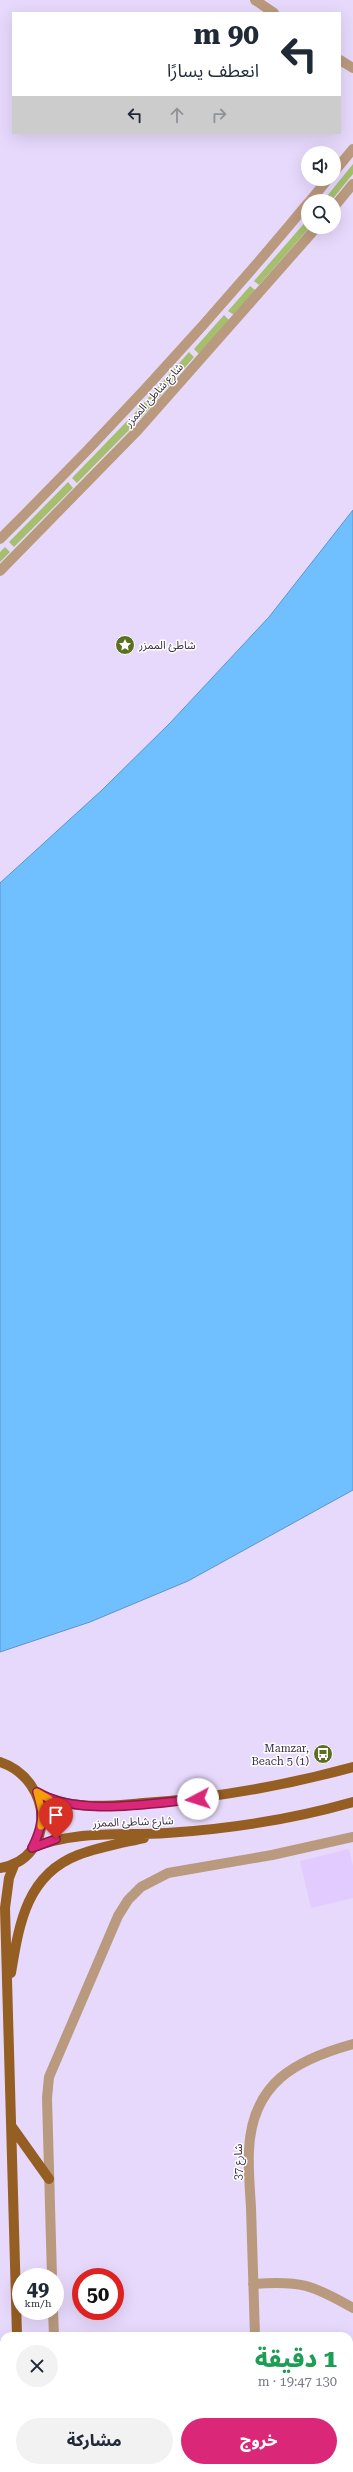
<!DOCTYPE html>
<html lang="ar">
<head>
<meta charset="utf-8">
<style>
  body { margin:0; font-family:"Roboto Serif","Noto Sans Arabic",serif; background:#f2f2f3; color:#1f2937; direction:rtl; height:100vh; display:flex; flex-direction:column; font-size:15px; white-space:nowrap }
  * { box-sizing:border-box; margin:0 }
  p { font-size:13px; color:#747a83 }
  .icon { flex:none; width:22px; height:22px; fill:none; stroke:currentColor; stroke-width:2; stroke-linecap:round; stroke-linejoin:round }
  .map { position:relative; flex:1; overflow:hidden; direction:ltr }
  .side { position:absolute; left:0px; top:2332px; width:353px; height:140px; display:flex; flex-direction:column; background:#fff; border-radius:12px 12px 0 0; box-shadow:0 4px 16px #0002; direction:rtl }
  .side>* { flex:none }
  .hud { position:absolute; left:12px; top:12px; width:329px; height:122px; border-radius:0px; box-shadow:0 4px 16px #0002; direction:rtl; background:#fff; color:#1f2937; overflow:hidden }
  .controls { position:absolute; left:301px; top:146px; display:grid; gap:8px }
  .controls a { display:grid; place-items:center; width:40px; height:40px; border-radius:50%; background:#fff; box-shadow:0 4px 16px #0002; font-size:20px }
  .speed { position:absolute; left:12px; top:2268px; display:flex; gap:8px; font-size:20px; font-weight:700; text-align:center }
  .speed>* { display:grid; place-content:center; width:52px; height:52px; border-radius:50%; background:#fff; box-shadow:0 4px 16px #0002; line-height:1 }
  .speed small { font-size:10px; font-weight:400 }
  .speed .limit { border:6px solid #d22; background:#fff; color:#111 }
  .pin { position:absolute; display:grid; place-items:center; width:34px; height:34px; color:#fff; margin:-41px -17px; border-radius:50% 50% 50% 0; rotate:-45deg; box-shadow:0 0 4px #0007 }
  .pin .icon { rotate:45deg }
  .me { position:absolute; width:44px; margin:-22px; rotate:265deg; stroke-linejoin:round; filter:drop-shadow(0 0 3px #0008) }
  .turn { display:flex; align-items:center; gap:14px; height:84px; padding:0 16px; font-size:18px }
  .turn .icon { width:52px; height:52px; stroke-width:2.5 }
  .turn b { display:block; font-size:28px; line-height:34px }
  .lanes { display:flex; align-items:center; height:38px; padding:0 16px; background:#0003; justify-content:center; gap:20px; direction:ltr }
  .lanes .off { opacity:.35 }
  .round { display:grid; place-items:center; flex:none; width:42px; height:42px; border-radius:21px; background:#f2f2f3 }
  .head { display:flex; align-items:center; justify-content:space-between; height:68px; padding:0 16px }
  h1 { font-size:24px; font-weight:800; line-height:30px; color:#1e9e55 }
  .primary-button { display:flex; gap:8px; margin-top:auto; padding:8px 16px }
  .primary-button a { flex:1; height:46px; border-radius:24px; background:#db2777; color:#fff; font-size:16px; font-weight:800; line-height:46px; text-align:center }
  .primary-button a+a { background:#f2f2f3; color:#1f2937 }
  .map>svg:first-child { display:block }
  .built { fill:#e1cbff }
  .green { fill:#a5bf6e }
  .water { fill:#70c0ff; stroke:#5f94c6 }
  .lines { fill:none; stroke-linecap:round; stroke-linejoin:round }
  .minor { stroke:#ba9a7e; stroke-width:10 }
  .major { stroke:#955e23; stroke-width:10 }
  .route-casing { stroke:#8e194d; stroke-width:10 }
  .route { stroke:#db2777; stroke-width:7 }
  .slow { stroke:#f59e0b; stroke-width:7 }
  .labels { text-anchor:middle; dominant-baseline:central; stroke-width:3; stroke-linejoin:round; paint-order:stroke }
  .street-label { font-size:11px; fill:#362c42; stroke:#fff }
  .poi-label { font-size:11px; fill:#362c42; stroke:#fff; text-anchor:start }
</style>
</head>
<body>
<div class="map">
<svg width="353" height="2472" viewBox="0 0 353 2472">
  <rect width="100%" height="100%" fill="#e7d9fc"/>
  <path class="built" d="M349,1849L353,1866V1898L311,1908L300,1861Z"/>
  <path class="green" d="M353,164V174L331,201H323Z
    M308,219L310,227L259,285L254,281Z
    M250,286L255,290L234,315L228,311Z
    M224,315L229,320L199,354L194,349Z
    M189,352L194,357L140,419L134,414Z
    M129,419L134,425L77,483L72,478Z
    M68,482L73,488L14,547L9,542Z
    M5,547L10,552L0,562V552Z"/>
  <path class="water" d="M353,510V1490L188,1581L90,1622L0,1652V883L102,790L170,723L269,617Z"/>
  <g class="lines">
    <path class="minor" d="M255,0L274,13
      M340,60L353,68
      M334,172L353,149
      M310,201L328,179
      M334,207L353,184
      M0,539C108,432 211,320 308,203
      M0,571L138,430L317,227
      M52,2277L47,2098L49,2077L118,1916L128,1900L141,1887L168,1873L272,1855L353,1837
      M253,2284C300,2280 313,2285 353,2308
      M53,2311L54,2336
      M255,2336C254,2293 252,2251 251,2208C250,2189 248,2169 249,2150C252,2083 295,2060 353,2044
      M58,2468V2472
      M259,2468V2472"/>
    <path class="major" d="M0,1762C54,1780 57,1859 0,1868
      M37,1792C69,1811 108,1806 143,1803C215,1798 284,1786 353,1767
      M32,1848C75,1830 122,1836 167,1833C230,1829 293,1819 353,1802
      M15,1863L9,1878L5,1908L17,2336
      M11,1973C19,1925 26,1875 78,1855C99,1847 122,1843 144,1838
      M12,2127L49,2179
      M21,2468V2472
      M37,2472V2468"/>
  </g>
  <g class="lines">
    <defs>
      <path id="route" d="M56,1839L32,1848C42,1829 45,1812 37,1792C79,1817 150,1803 198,1799"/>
    </defs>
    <use href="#route" class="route-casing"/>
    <use href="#route" class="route"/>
    <path class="slow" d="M41,1826L42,1812L37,1792L49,1799"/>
  </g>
  <defs>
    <symbol id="sight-disc" viewBox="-11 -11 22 22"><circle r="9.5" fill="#5a7021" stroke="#fff"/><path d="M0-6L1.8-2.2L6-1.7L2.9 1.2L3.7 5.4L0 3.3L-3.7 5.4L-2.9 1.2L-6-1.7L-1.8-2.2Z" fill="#fff"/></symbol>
    <symbol id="bus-disc" viewBox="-11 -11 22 22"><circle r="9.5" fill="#5a7021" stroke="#fff"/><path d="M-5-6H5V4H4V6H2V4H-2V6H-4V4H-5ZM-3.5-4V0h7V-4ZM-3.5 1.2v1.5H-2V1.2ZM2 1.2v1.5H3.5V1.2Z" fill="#fff"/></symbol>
  </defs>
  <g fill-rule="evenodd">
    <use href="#sight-disc" x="114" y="634" width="22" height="22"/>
    <use href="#bus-disc" x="312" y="1743" width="22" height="22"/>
  </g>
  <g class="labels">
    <g class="street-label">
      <text transform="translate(154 395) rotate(-48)">شارع شاطئ الممزر</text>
      <text transform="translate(133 1822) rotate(-2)">شارع شاطئ الممزر</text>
      <text transform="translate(238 2162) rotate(-90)">شارع 37</text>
    </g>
    <g class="poi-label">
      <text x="139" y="645">شاطئ الممزر</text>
      <text x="309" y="1748" text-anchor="end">Mamzar,<tspan x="309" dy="13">Beach 5 (1)</tspan></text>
    </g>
  </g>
</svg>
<div class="controls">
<a><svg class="icon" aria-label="sound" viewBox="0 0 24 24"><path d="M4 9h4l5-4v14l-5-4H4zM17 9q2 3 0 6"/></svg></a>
<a><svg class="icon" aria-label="search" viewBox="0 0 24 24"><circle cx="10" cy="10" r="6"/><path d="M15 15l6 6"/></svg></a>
</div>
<div class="speed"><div>49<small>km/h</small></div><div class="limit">50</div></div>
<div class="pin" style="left:56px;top:1839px;background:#d93025"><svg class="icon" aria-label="arrive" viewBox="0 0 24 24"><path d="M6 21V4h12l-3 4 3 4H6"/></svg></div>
<svg class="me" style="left:198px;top:1799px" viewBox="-20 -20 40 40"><circle r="19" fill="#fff"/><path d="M0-13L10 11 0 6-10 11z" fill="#db2777"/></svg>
<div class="hud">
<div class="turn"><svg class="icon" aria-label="left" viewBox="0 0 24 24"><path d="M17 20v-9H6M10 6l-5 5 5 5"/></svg><div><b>90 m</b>انعطف يسارًا</div></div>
<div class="lanes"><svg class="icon" aria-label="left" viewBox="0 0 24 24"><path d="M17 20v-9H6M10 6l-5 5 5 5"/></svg><svg class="icon off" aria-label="ahead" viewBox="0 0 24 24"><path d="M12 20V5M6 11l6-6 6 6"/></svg><svg class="icon off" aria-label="right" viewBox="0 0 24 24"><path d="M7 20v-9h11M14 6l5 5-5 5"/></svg></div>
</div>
<section class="side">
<div class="head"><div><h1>1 دقيقة</h1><p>130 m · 19:47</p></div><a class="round"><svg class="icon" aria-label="close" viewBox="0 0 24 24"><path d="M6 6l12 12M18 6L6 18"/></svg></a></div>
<div class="primary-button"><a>خروج</a><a>مشاركة</a></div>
</section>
</div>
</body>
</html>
